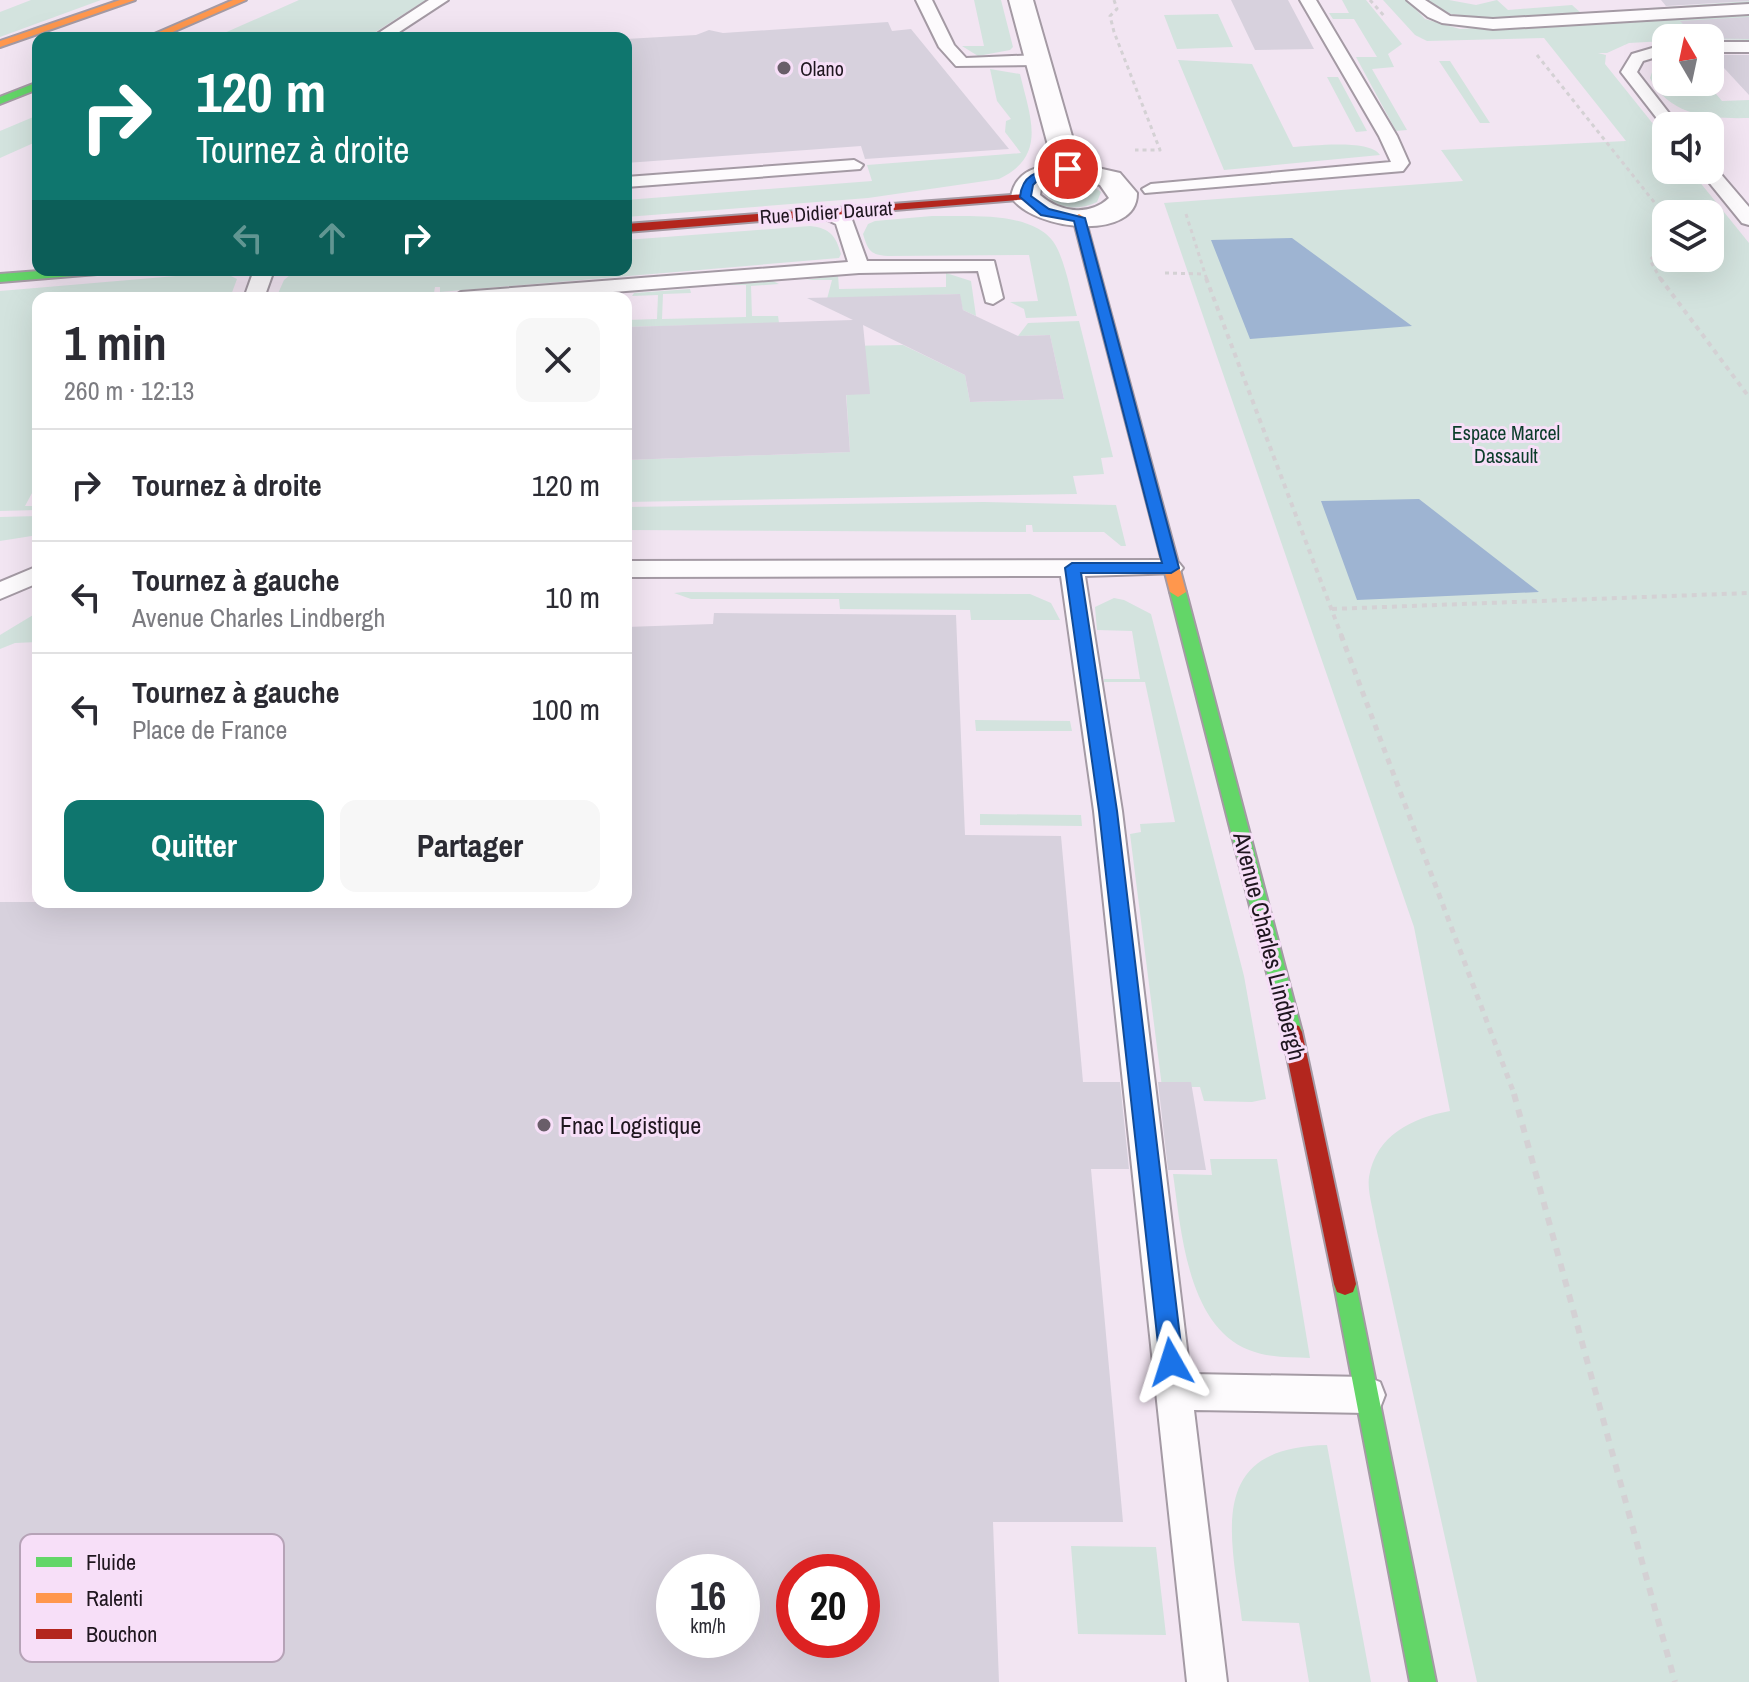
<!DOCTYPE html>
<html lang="fr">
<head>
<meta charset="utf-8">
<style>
  body { margin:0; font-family:"Archivo Narrow",sans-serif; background:#f7f7f7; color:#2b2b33; height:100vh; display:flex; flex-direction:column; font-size:30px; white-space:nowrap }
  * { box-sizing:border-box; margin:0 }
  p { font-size:26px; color:#7c7c81 }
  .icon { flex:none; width:44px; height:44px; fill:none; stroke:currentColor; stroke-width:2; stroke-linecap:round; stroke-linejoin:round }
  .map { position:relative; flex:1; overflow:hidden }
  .sheet { position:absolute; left:32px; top:292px; width:600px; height:616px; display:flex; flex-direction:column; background:#fff; border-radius:16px; box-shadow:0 8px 32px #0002 }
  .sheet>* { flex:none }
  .guide { position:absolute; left:32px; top:32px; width:600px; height:244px; border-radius:16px; box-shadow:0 8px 32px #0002; background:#0f766e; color:#fff; overflow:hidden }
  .needle { width:52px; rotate:351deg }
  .tools { position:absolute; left:1652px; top:24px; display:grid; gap:16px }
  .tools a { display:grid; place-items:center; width:72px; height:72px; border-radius:16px; background:#fff; box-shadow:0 8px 32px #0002; font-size:40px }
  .speed { position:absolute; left:656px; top:1554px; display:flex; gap:16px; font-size:40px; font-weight:700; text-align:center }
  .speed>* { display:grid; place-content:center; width:104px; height:104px; border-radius:50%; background:#fff; box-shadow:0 8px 32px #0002; line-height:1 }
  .speed small { font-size:20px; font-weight:400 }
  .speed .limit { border:12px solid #d22; background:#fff; color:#111 }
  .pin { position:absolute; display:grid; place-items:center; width:68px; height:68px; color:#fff; margin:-34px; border:4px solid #fff; border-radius:50%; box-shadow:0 2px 8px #0007 }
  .me { position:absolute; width:88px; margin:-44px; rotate:354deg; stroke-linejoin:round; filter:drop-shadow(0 0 6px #0008) }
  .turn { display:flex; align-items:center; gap:28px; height:168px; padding:0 32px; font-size:36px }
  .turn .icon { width:104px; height:104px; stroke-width:2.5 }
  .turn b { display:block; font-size:56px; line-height:68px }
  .lanes { display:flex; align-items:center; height:76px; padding:0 32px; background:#0003; justify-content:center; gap:40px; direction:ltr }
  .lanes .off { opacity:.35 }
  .round { display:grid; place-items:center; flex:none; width:84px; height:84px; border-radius:16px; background:#f7f7f7 }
  .headline { display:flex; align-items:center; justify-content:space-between; height:136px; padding:0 32px }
  h1 { font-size:48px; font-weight:700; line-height:60px }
  .action { display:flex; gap:16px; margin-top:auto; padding:16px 32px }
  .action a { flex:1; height:92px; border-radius:16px; background:#0f766e; color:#fff; font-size:32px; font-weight:700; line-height:92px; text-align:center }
  .action a+a { background:#f7f7f7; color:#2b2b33 }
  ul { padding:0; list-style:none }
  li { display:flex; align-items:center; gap:24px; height:112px; padding:0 32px; border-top:2px solid #e1e1e2 }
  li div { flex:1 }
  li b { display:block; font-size:30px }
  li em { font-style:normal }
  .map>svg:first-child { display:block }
  .green { fill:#d3e3de; fill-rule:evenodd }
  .water { fill:#9eb4d2 }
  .building { fill:#d7d1dd; fill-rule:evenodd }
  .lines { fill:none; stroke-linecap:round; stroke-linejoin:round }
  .lane-casing { stroke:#a49aa4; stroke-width:4 }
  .street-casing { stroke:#a49aa4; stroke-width:4 }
  .fast-casing { stroke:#a49aa4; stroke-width:4 }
  .slow-casing { stroke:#a49aa4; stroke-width:4 }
  .jam-casing { stroke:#a49aa4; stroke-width:4 }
  .path-far3 { stroke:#d4d1d4; stroke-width:3; stroke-dasharray:4 4; stroke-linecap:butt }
  .path-far2 { stroke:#d4d1d4; stroke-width:4; stroke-dasharray:5 5; stroke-linecap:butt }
  .path-far1 { stroke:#d4d1d4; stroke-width:5; stroke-dasharray:6 6; stroke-linecap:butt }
  .path { stroke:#d4d1d4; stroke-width:6; stroke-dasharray:8 8; stroke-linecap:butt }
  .lane { fill:#fdfbfd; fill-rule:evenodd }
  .street { fill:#fdfbfd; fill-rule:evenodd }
  .fast { fill:#63d668; fill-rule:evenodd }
  .slow { fill:#ff974d; fill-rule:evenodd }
  .jam { fill:#b3261e; fill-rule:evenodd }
  .route { fill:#1a73e8; stroke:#114b97; stroke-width:2 }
  .poi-dot { fill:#695e69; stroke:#f7dff8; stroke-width:3 }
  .labels { text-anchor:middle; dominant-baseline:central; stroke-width:6; stroke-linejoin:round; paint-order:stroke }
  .far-poi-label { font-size:20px; fill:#1f161f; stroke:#f7dff8; text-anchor:start }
  .far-street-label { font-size:20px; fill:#1f161f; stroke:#f7dff8 }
  .far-park-label { font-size:20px; fill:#0b3c2a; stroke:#f7dff8 }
  .street-label { font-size:24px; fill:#1f161f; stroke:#f7dff8 }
  .poi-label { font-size:24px; fill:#1f161f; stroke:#f7dff8; text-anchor:start }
  .key { fill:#f7dff8; stroke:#b6a3b7; stroke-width:2 }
  .key-label { font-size:22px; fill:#1f161f }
</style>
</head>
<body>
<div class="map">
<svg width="1749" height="1682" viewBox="0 0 1749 1682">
  <rect width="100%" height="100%" fill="#f2e5f2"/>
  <path class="green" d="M31,0H101L0,37V12Z
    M299,0H426L366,38H213Z
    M974,0H1001L1013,47L1010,50L978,56L962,46H984Z
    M1342,0H1366L1402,44L1388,54L1394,67L1372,69L1407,130L1396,131L1356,57H1377L1354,19H1333L1329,13H1349Z
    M1383,0H1407L1425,19L1460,29L1749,13V40L1666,38V41L1629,43L1607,53H1598L1606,55L1605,64L1666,140V170H1690L1749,243V1682H1477L1376,1227C1374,1212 1367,1192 1369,1177C1376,1135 1412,1118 1450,1111L1414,927L1164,203L1463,181L1441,150L1626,141L1544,38L1427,41L1415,35ZM1666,214H1710V258H1666Z
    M1425,0H1449L1476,5L1497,0L1508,10L1572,5L1581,13L1749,1V5L1498,19L1451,14Z
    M1218,14L1233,47L1177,49L1164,15Z
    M1178,60L1252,64L1293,147C1313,146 1369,139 1380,155L1224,170Z
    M1439,61H1450L1490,123H1480Z
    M1666,63V82H1706L1722,101L1749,100V118C1711,119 1669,116 1650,78L1654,66Z
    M990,69L1020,74C1030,117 1048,156 999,179L868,198L626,217V200L872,181L867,165L1021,153L1005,132L1006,121L1011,119L997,101Z
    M1327,77H1338L1367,131L1356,132Z
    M38,115V141L0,158V131Z
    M1079,181L1088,183L1101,192L1097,202C1081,210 1059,210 1047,196L1046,190L1058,182Z
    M932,216C968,217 1041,209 1058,250C1067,270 1071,294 1077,316L1026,318L1024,309L1010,302L1038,301L1029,255L888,256C871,255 868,251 863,234L868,224L875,221Z
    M810,226C830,228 836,236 841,254L839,258L440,292V287H435L434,293L370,298H276L284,280L296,270H626V240Z
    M223,272L237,279L230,298H38V482L25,506H38V510L0,511V291Z
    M946,273L971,281L976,316L963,310L959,294L827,299L832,280H806L838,275L839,289L946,287Z
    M771,280L779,284L751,286L752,316H778L779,323L626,327V320L657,319L658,295L632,296L634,293L690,289L691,293L663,294L662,319L746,317V285H719Z
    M1079,321L1113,457L1101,458L1104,474L1073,476L1077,494L626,502V460L850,452L843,346L903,345L965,375L970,402L1064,399L1050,335L1018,336L1028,323Z
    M984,502L1116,505L1126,546H1121L1104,532H1033L1032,525H1026V532L626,530V507Z
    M38,516V535L0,541V517Z
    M683,592L1030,594L1051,603L1060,620H971L970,610L840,609L839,599H691L674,593Z
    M1114,598L1124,600L1151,614L1244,976L1266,1099L1252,1102L1204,1101L1200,1087H1162L1130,834L1141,832L1140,824L1175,822L1145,682H1104V679H1140L1132,631L1097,630L1095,607Z
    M38,612V642L15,643L0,649V635Z
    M975,720L1070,721L1072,731H976Z
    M980,814L1081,815L1082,826L980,825Z
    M1210,1159H1277L1310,1358C1289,1357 1269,1358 1249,1350C1187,1326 1181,1229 1173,1174L1212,1175Z
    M1327,1445L1371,1682H1309L1299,1623L1242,1621C1231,1535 1205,1447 1327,1445Z
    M1071,1546L1156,1547L1166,1635L1078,1634Z"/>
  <path class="water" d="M1292,238L1412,326L1250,339L1211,240Z
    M1419,499L1539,592L1357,600L1321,501Z"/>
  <path class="building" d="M1231,0H1288L1314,49L1255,50Z
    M1661,0H1749V1L1666,6Z
    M1749,17V39L1696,38L1680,21Z
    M888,22L892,31L911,29L1009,149L865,159L861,146L626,163V39L696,35L709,30L723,33Z
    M1712,55H1749V95Z
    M960,294L963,310L1018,336L1050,335L1064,399L970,402L965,375L863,325L870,394L846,395L850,452L626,460V327L853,320L807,298Z
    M714,613L956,615L965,835L1061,836L1083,1082H1120L1129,1169H1091L1123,1522H993L999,1682H0V902H626V627L713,624ZM674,1572H742V1640H674ZM794,1572H862V1640H794Z
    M1158,1082H1191L1206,1170H1168Z"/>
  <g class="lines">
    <defs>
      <path id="lane" d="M429,0H448L390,38H371Z
        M916,0H932L954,45L966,58L1038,55L1046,60L1038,65L956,66L939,47Z
        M1300,0H1316L1397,136L1409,163L1403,171L1145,193L1142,189L1151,184L1391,162L1379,136Z
        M1407,0H1425L1450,16L1493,19L1749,4V14L1493,29L1442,23L1428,17Z
        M1710,42H1749V52H1710Z
        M1666,44V54L1643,61L1637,72L1679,126H1666V130L1621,72L1632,54Z
        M854,160L863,165L860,169L626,187V177Z
        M1710,165L1714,166L1749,207V225L1742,223L1699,170H1710Z
        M822,207L851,217L867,261H994L1003,298L993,304L986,302L978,271L859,273L536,298H451L461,292L848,262L836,224L813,213Z
        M254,270H274L264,298H244Z
        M1171,560L1179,563L1183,568L1179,573L1085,576L1122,811L1190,1374L1367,1377L1380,1382L1385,1395L1380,1408L1367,1413L1194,1410L1227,1682H1187L1094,811L1061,576L626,577V561Z
        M38,566V583L0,599V582Z"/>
      <path id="street" d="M1009,0H1033L1080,164L1120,173L1137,193C1138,242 1034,231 1011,197C1015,174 1031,168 1053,164ZM1068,177L1100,185L1109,198C1089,217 1059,212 1040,195L1041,188L1052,181Z"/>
      <path id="fast" d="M38,82V89L0,104V97Z
        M52,270H103L97,274L0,282V274Z
        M1178,587L1186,592L1302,1032L1299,1038L1292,1040L1285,1038L1282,1032L1170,592Z
        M1345,1273L1353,1276L1356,1284L1436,1682H1410L1334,1284L1337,1276Z"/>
      <path id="slow" d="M120,0H135L0,47V41Z
        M233,0H246L159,38H145Z
        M1079,214L1085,218L1186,592L1178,597L1170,592L1073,218Z"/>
      <path id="jam" d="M1025,194L1031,197L1029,199L626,232V224Z
        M1292,1024L1299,1026L1302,1032L1356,1284L1353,1292L1345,1295L1337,1292L1334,1284L1282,1032L1285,1026Z"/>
    </defs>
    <use href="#lane" class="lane-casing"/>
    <use href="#street" class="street-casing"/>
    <use href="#fast" class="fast-casing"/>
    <use href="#slow" class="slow-casing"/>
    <use href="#jam" class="jam-casing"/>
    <path class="path-far3" d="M1114,0L1117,9L1110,16L1114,32L1160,150H1135
      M1370,0L1386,18
      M1537,55L1666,217
      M1186,214L1207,280
      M1165,273L1205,274
      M1661,280L1650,260L1666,244"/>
    <path class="path-far2" d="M1206,278L1342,637
      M1660,278L1749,397
      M1332,609L1749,593"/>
    <path class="path-far1" d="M1341,635L1515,1096"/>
    <path class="path" d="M1514,1094L1675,1682"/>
    <use href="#lane" class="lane"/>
    <use href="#street" class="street"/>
    <use href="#fast" class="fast"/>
    <use href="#slow" class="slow"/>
    <use href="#jam" class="jam"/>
  </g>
  <path class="route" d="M1068,166L1072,167V172L1038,180L1033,185L1031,196L1049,209L1085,218L1179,568L1171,573H1081L1117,811L1183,1362L1180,1370L1171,1373L1163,1370L1160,1362L1099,811L1065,568L1072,563H1162L1074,221L1041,215L1020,197C1023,169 1044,172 1068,166Z"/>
  <g class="poi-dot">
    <circle cx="784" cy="68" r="8"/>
    <circle cx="544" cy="1125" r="8"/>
  </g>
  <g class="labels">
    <g class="far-poi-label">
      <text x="800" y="68">Olano</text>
    </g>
    <g class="far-street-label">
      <text transform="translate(826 212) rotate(-4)">Rue Didier Daurat</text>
    </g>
    <g class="far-park-label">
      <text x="1506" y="432">Espace Marcel<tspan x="1506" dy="23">Dassault</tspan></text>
    </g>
    <g class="street-label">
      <text transform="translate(1270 946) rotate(76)">Avenue Charles Lindbergh</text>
    </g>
    <g class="poi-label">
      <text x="560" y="1125">Fnac Logistique</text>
    </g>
  </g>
  <rect x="20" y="1534" width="264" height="128" rx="12" class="key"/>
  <rect x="36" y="1557" width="36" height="10" fill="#63d668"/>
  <rect x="36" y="1593" width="36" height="10" fill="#ff974d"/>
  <rect x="36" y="1629" width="36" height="10" fill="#b3261e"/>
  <g class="key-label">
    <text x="86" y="1570">Fluide</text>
    <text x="86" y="1606">Ralenti</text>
    <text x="86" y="1642">Bouchon</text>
  </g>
</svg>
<div class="tools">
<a><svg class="needle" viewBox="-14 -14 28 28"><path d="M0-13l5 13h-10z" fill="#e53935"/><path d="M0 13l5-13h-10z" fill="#7c7c81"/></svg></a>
<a><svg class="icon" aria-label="sound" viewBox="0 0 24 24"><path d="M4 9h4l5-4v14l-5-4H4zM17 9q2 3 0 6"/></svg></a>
<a><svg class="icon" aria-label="layers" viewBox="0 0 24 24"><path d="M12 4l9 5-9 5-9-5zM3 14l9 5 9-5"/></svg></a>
</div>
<div class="speed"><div>16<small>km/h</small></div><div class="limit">20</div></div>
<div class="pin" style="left:1068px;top:169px;background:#d93025"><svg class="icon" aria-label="arrive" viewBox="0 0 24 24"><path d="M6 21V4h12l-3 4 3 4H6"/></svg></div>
<svg class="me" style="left:1171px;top:1362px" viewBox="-20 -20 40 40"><path d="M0-17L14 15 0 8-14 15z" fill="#1a73e8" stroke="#fff" stroke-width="4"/></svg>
<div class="guide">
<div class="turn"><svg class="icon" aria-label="right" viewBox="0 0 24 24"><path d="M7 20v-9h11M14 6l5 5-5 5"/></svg><div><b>120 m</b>Tournez à droite</div></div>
<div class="lanes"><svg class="icon off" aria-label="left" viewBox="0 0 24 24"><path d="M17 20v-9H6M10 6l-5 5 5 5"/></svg><svg class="icon off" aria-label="ahead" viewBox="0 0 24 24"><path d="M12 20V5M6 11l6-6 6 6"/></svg><svg class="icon" aria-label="right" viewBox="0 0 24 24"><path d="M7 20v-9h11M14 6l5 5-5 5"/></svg></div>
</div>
<section class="sheet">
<div class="headline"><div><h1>1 min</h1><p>260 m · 12:13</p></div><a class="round"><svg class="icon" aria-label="close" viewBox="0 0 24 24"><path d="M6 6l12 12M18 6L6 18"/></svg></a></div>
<ul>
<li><svg class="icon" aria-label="right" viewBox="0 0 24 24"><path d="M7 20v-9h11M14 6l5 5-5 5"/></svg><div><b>Tournez à droite</b></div><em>120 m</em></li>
<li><svg class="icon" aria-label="left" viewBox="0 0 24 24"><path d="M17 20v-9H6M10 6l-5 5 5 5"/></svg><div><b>Tournez à gauche</b><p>Avenue Charles Lindbergh</p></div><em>10 m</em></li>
<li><svg class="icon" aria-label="left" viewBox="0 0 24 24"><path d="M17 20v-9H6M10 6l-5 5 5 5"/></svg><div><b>Tournez à gauche</b><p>Place de France</p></div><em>100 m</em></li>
</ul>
<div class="action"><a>Quitter</a><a>Partager</a></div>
</section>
</div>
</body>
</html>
